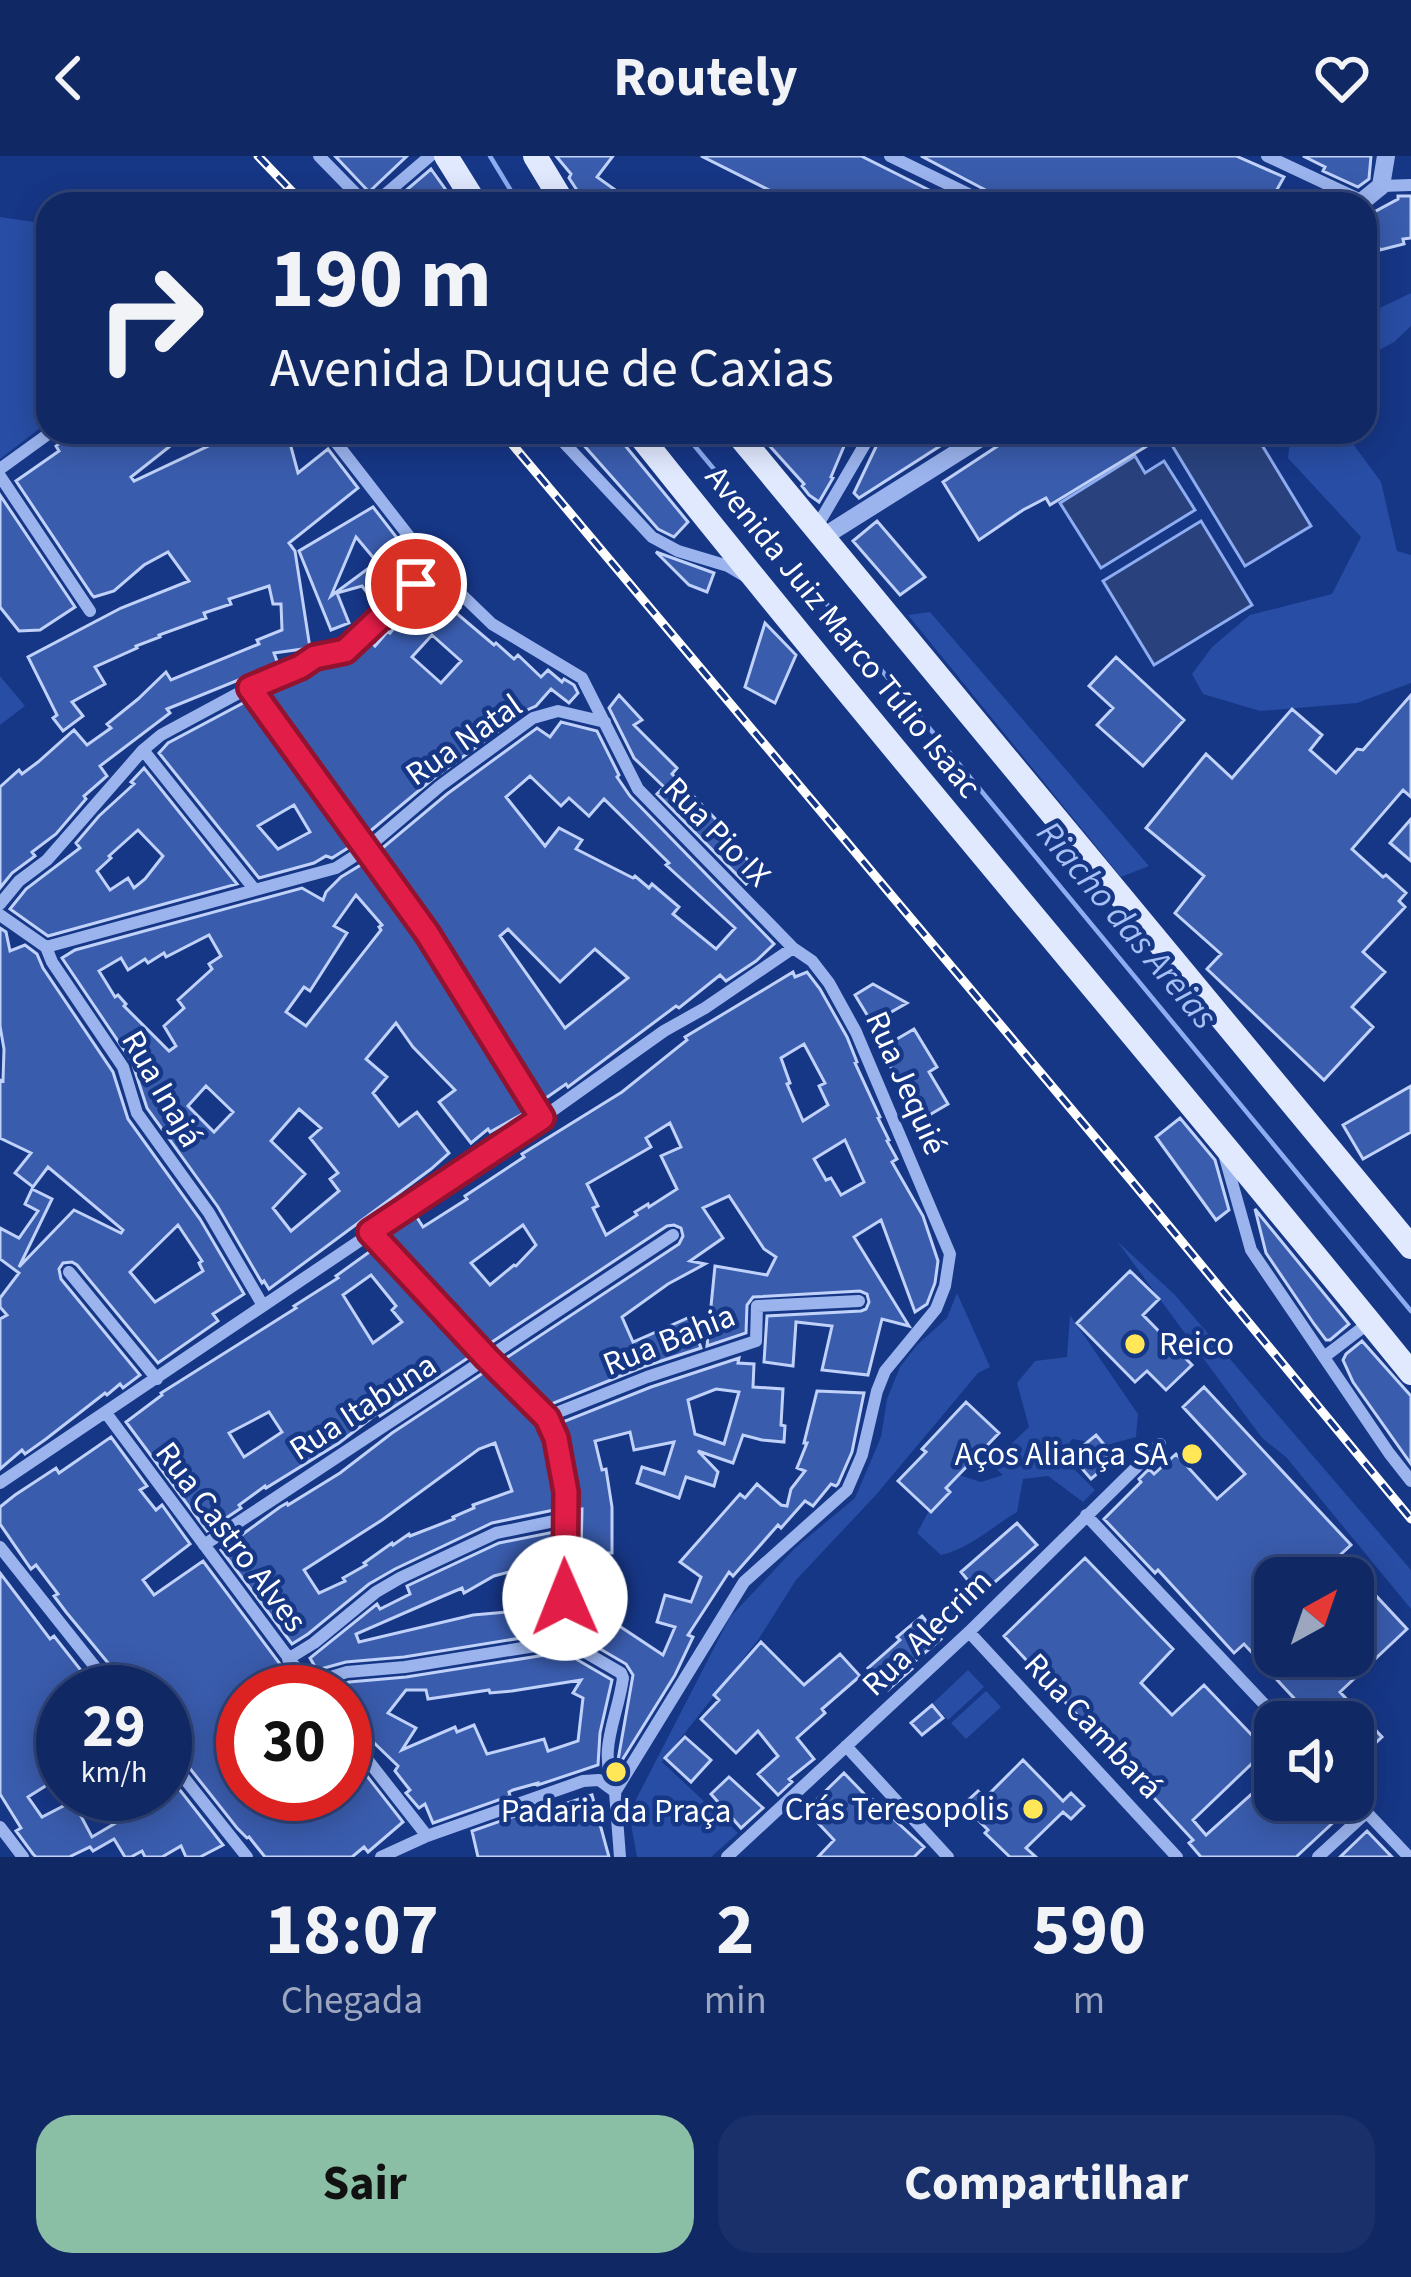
<!DOCTYPE html>
<html lang="pt">
<head>
<meta charset="utf-8">
<style>
  body { margin:0; font-family:"Source Sans 3",sans-serif; background:#19306a; color:#f1f3f6; height:100vh; display:flex; flex-direction:column; font-size:45px; white-space:nowrap }
  * { box-sizing:border-box; margin:0 }
  p { font-size:39px; color:#9ca6bf }
  .icon { flex:none; width:66px; height:66px; fill:none; stroke:currentColor; stroke-width:2; stroke-linecap:round; stroke-linejoin:round }
  .map { position:relative; height:1701px; overflow:hidden }
  .sheet { display:flex; flex-direction:column; background:#102864; flex:1 }
  .sheet>* { flex:none }
  .banner { position:absolute; left:36px; top:36px; width:1341px; height:252px; border-radius:36px; box-shadow:0 6px 30px #0003,0 0 0 3px #304478; background:#102864; color:#f1f3f6; overflow:hidden }
  .needle { width:78px; rotate:40deg }
  .fabs { position:absolute; left:1254px; top:1401px; display:grid; gap:24px }
  .fabs a { display:grid; place-items:center; width:120px; height:120px; border-radius:24px; background:#102864; box-shadow:0 6px 30px #0003,0 0 0 3px #304478; font-size:60px }
  .speed { position:absolute; left:36px; top:1509px; display:flex; gap:24px; font-size:60px; font-weight:700; text-align:center }
  .speed>* { display:grid; place-content:center; width:156px; height:156px; border-radius:50%; background:#102864; box-shadow:0 6px 30px #0003,0 0 0 3px #304478; line-height:1 }
  .speed small { font-size:30px; font-weight:400 }
  .speed .limit { border:18px solid #d22; background:#fff; color:#111 }
  .pin { position:absolute; display:grid; place-items:center; width:102px; height:102px; color:#fff; margin:-51px; border:6px solid #fff; border-radius:50%; box-shadow:0 3px 12px #0007 }
  .me { position:absolute; width:132px; margin:-66px; rotate:359deg; stroke-linejoin:round; filter:drop-shadow(0 0 9px #0008) }
  .turn { display:flex; align-items:center; gap:42px; height:252px; padding:0 36px; font-size:54px }
  .turn .icon { width:156px; height:156px; stroke-width:2.5 }
  .turn b { display:block; font-size:84px; line-height:102px }
  .eta { display:flex; justify-content:space-evenly; align-items:center; height:204px; text-align:center }
  .eta b { font-size:72px; font-weight:700; line-height:84px }
  .action { display:flex; gap:24px; margin-top:auto; padding:24px 36px }
  .action a { flex:1; height:138px; border-radius:36px; background:#8abfa5; color:#111; font-size:48px; font-weight:700; line-height:138px; text-align:center }
  .action a+a { background:#19306a; color:#f1f3f6 }
  header { display:flex; justify-content:space-between; align-items:center; height:156px; padding:0 36px; background:#102864; font-size:54px; font-weight:700 }
  .map>svg:first-child { display:block }
  .green { fill:#284da4 }
  .water { fill:#29427d; stroke:#8dacf1; stroke-width:3 }
  .lines { fill:none; stroke-linecap:round; stroke-linejoin:round }
  .stream { stroke:#8dacf1; stroke-width:4.5 }
  .building { fill:#3a5cad; stroke:#c0d2fa; stroke-width:3; fill-rule:evenodd }
  .minor { stroke:#9bb4ee; stroke-width:12 }
  .tertiary { stroke:#9bb4ee; stroke-width:18 }
  .primary { stroke:#e1e9ff; stroke-width:24 }
  .rail-casing { stroke:#fff; stroke-width:9 }
  .rail { stroke:#163686; stroke-width:4.5; stroke-dasharray:14; stroke-linecap:butt }
  .route-casing { stroke:#92132f; stroke-width:30 }
  .route { stroke:#e11d48; stroke-width:21 }
  .poi-dot { fill:#ffe757; stroke:#163686; stroke-width:4.5 }
  .labels { text-anchor:middle; dominant-baseline:central; stroke-width:9; stroke-linejoin:round; paint-order:stroke }
  .street-label { font-size:33px; fill:#fff; stroke:#163686 }
  .poi-label { font-size:33px; fill:#fff; stroke:#163686; text-anchor:end }
  .water-label { font-size:36px; font-style:italic; fill:#a6bff5; stroke:#163686 }
</style>
</head>
<body>
<header><svg class="icon" aria-label="back" viewBox="0 0 24 24"><path d="M15 5l-7 7 7 7"/></svg>Routely<svg class="icon" aria-label="heart" viewBox="0 0 24 24"><path d="M12 20l-8-8c-3-5 5-10 8-4 3-6 11-1 8 4z"/></svg></header>
<div class="map">
<svg width="1411" height="1701" viewBox="0 0 1411 1701">
  <rect width="100%" height="100%" fill="#163686"/>
  <path class="green" d="M0,61L48,68V266L0,303Z
    M1411,137V170L1394,186L1365,202V159Z
    M1345,277L1381,326L1397,395L1411,399V527L1357,547L1260,555L1203,538L1192,518L1212,491L1250,459L1332,438L1361,381L1288,302L1290,284Z
    M930,456L1149,710L1121,721L908,459Z
    M0,520L25,550L0,569Z
    M1117,1085L1175,1139L1411,1414V1453L1286,1301L1262,1282Z
    M957,1137L990,1211L978,1217L875,1340L796,1424L758,1484L662,1606L738,1677L711,1701H637L629,1657L730,1461L795,1392L855,1342L881,1281L887,1243L900,1211L917,1189L947,1162Z
    M1070,1159L1138,1258L1136,1281L1107,1289L1072,1283L1061,1300L1095,1334L1083,1346L1048,1320L1023,1323L1017,1356C992,1371 969,1393 941,1399L917,1377L930,1353L931,1310L981,1326L1003,1319L990,1308L1029,1271L1017,1227L1035,1205L1067,1201Z
    M968,1514L984,1531L948,1564L933,1547Z
    M986,1535L1001,1551L966,1583L951,1567Z"/>
  <path class="water" d="M1176,276H1254L1311,370L1245,410L1167,281Z
    M1135,300L1145,317L1164,305L1195,354L1101,412L1060,347Z
    M1201,365L1252,449L1154,509L1103,425Z"/>
  <g class="lines">
    <path class="stream" d="M490,0L519,48
      M683,276L783,396
      M802,418L1411,1155"/>
  </g>
  <path class="building" d="M335,0H407L369,36Z
    M556,0H613L597,21L635,48H586L569,22L571,18Z
    M701,0H861L957,48H797Z
    M921,0H1236L1284,21L1269,48H1012Z
    M1303,0H1371L1369,23L1358,31L1323,15L1325,11Z
    M431,13L456,48H390Z
    M1398,40H1411V82L1403,83L1404,88L1380,94L1365,61L1398,43Z
    M74,276H188L131,321L134,325L221,284L217,276H287L298,317L328,293L358,332L289,387L295,395L310,492L274,497L278,508L167,553L170,557L100,610L107,620L84,640L86,643L56,678L32,696L35,700L12,717L0,732V631L19,614L22,618L38,606L74,574L87,589L111,572L107,568L138,543L166,516L171,524L259,488L257,484L282,474L281,448H273L269,430L229,443L231,448L204,457L206,462L159,479L160,481L136,490L137,492L95,511L105,528L72,546L83,560L63,575L53,562L57,559L28,501L121,452L189,425L168,396L144,409L114,435L94,441L92,439L16,325L59,295L56,290Z
    M572,276H614L688,366L674,381L658,373Z
    M757,276H793L804,288L814,276H850L831,321L833,322L819,346L809,339L802,330L804,328Z
    M883,276H962L859,342L854,337Z
    M1019,276H1170L1050,349L1046,342L1023,354L979,384L943,326Z
    M0,339L75,451L40,474L19,475L0,451Z
    M373,351L418,409L375,447L362,430L337,437L349,467L331,474L299,395ZM356,381L377,406L331,440Z
    M877,365L925,421L900,439L853,385Z
    M656,396L714,417L707,436L689,429Z
    M433,425L460,452L455,456L494,489L496,487L514,503L518,499L541,521L548,514L562,526L564,523L574,529L578,537L569,547L551,533L536,550L527,554L434,622L368,677L266,536L318,515L319,511L348,505L371,486L375,490L388,475L390,477ZM432,479L461,505L441,527L412,501Z
    M765,467L796,499L775,547L745,531Z
    M1116,501L1184,564L1143,610L1097,569L1113,552L1089,530Z
    M619,539L642,564L634,569L677,612L672,618L730,678L728,680L740,691L737,694L759,714L746,728L657,638L664,631L634,602L609,552Z
    M1411,539V641L1403,634L1352,693L1383,721L1386,719L1406,737L1399,745L1405,751L1363,796L1385,816L1352,851L1373,871L1324,924L1207,813L1221,798L1175,757L1204,720L1146,672L1206,598L1232,622L1292,553L1322,579L1310,594L1336,617L1357,593L1363,594Z
    M247,545L351,690L332,702L326,700L314,707L259,722L159,597L168,587ZM294,649L310,676L278,693L258,670Z
    M561,566L597,575L619,619L617,621L630,640L774,788L756,805L726,825L720,819L679,852L676,850L568,931L566,928L543,944L436,771L380,694L447,638L537,572L550,581ZM530,620L561,650L569,642L589,660L604,643L669,707L666,709L735,772L716,793L673,758L679,751L652,728L649,732L635,720L633,722L576,693L582,684L559,672L545,690L506,641ZM508,773L560,826L595,793L628,822L565,872L500,780Z
    M144,612L237,728L48,780L10,753L26,733L80,692L76,687L99,660L134,628L131,626ZM138,674L163,700L145,723L134,732L128,722L110,734L97,715L111,702L109,700Z
    M1411,663V705L1390,687Z
    M364,707L418,783L526,956L490,976L488,973L471,987L439,946L455,934L413,891L396,867L366,903L387,921L373,937L399,970L417,956L449,997L431,1013L269,1133L264,1125L262,1127L218,1051L147,952L132,906L62,802L75,794L302,732L323,744L326,736L341,721ZM356,739L382,769L379,771L381,774L306,870L286,856L304,831L310,835L347,777L334,770ZM209,779L221,800L209,808L212,813L178,844L184,852L164,870L176,890L169,895L124,850L126,848L118,839L115,841L99,815L121,802L128,814L145,803L148,807L164,797L166,801ZM206,930L233,956L214,976L188,950ZM299,953L321,972L310,982L338,1017L330,1023L339,1035L291,1075L273,1052L305,1018L271,985Z
    M0,772L6,776L10,795L25,789L37,798L43,812L113,916L128,963L200,1063L244,1138L213,1158L218,1165L158,1207L77,1109L72,1106L63,1107L59,1113L61,1123L140,1219L123,1232L120,1228L107,1239L105,1237L46,1283L25,1298L22,1294L0,1313V1163L7,1159L0,1151V1142L19,1117L0,1103V1072L19,1082L38,1055L25,1048L32,1033L52,1043L19,1111L74,1054L121,1077L123,1074L48,1011L33,1031L15,1017L31,997L0,982V924L3,925L4,893L0,870ZM178,1069L202,1105L199,1107L203,1115L155,1146L130,1116Z
    M793,816L795,821L807,816L820,833L847,881L857,906L855,907L880,961L878,962L889,984L887,985L897,1003L892,1006L923,1060L938,1105L935,1127L927,1148L915,1156L881,1064L854,1081L909,1170L882,1163L868,1219L822,1214L832,1170L796,1166L793,1210L764,1206L767,1160L861,1155L866,1153L869,1146L867,1138L860,1135L753,1141L747,1149L746,1177L707,1190L715,1110L767,1119L776,1101L764,1093L729,1040L703,1052L723,1082L690,1105L705,1108L668,1128L622,1161L633,1186L690,1161L701,1192L643,1211L549,1249L503,1204L679,1088L683,1080L681,1072L674,1069L667,1070L489,1188L387,1079L416,1060L423,1071L467,1043L465,1040L524,1001L522,998L622,936L687,884L685,881ZM804,888L825,927L819,930L828,949L803,965L787,928L790,927L781,902ZM670,967L681,991L661,1000L677,1033L649,1051L648,1048L635,1056L637,1059L606,1079L593,1052L598,1050L587,1028L651,991L646,982ZM845,984L864,1026L841,1039L831,1022L826,1024L814,1003ZM523,1069L536,1089L516,1110L514,1109L490,1129L471,1107Z
    M873,828L907,847L872,867L855,839Z
    M914,873L937,911L929,916L948,948L914,968L906,954L913,949L880,893Z
    M1411,930V976L1363,1003L1343,969Z
    M1180,962L1215,1004L1229,1054L1216,1064L1156,981Z
    M1255,1053L1349,1168L1330,1184H1326L1314,1168L1266,1097Z
    M372,1094L471,1200L380,1260L378,1257L339,1287L266,1332L265,1330L239,1349L241,1352L207,1375L126,1266L162,1239L161,1237L296,1152L294,1150L338,1122L336,1120ZM371,1119L396,1150L392,1154L402,1166L373,1187L343,1139ZM269,1256L282,1276L244,1301L229,1277Z
    M1130,1115L1159,1143L1143,1159L1192,1209L1166,1234L1147,1215L1135,1226L1077,1167Z
    M1362,1185L1411,1240V1308L1353,1226L1343,1204L1346,1198Z
    M739,1202L738,1207L754,1208L753,1231L783,1233L781,1269L785,1270L784,1286L762,1284L743,1279L733,1307L698,1295L718,1316L714,1330L686,1321L679,1342L637,1327L642,1311L664,1318L674,1286L634,1294L630,1276L595,1285L602,1314L606,1313L612,1351V1397H606L607,1451L580,1443L582,1353L575,1354L576,1334L566,1281L560,1267L651,1231ZM716,1233L739,1236L724,1288L695,1278L688,1244Z
    M486,1215L537,1267L546,1286L555,1337L554,1354L492,1367L395,1413L369,1428L308,1478L292,1488L221,1394L280,1351L287,1347L288,1349L340,1317L392,1277ZM495,1287L512,1335L473,1349L474,1352L453,1361L454,1363L410,1380L409,1378L393,1389L392,1387L364,1407L366,1409L343,1422L345,1425L319,1437L304,1414L382,1364L479,1293Z
    M1204,1231L1351,1389L1339,1400L1407,1473L1340,1536L1382,1581L1353,1608V1566H1316L1244,1488L1234,1497L1158,1414L1155,1417L1104,1363L1141,1326L1139,1323L1149,1313L1154,1318L1176,1298L1217,1343L1245,1318L1183,1251ZM1275,1422H1353V1500H1275Z
    M817,1235L864,1237L852,1296L838,1328L836,1330L831,1328L813,1350L805,1345L781,1372L778,1369L733,1420L729,1416L688,1479L693,1481L675,1519L621,1606L618,1604L633,1519L626,1508L578,1480L580,1444L663,1499L675,1471L657,1466L665,1439L691,1446L701,1421L680,1406L740,1338L745,1342L757,1328L781,1349L787,1350L791,1333L805,1315L797,1312L807,1287H804Z
    M966,1246L999,1277L946,1332L950,1336L931,1356L898,1325L926,1296L922,1293Z
    M1096,1279L1107,1292L1104,1296L1112,1305L1091,1323L1071,1300Z
    M111,1281L147,1330L140,1334L156,1354L162,1349L190,1388L143,1424L154,1439L203,1405L301,1536H243V1638H345V1592L403,1666L368,1696L364,1691L352,1701H265L249,1681L247,1682L237,1672L173,1591L165,1588V1536H132L66,1456L54,1440L58,1438L36,1409L31,1413L0,1368V1351L15,1339L56,1312L59,1317Z
    M1017,1367L1037,1389L980,1439L961,1416Z
    M554,1376L555,1456H549L552,1477L404,1501L346,1506L317,1514L310,1502L377,1448L380,1453L410,1438L407,1430L499,1387ZM528,1411L530,1454L473,1459L359,1486L356,1478L441,1441L462,1432L464,1437L494,1420Z
    M1085,1402L1173,1493L1141,1527L1172,1559L1204,1529L1266,1594L1193,1664L1206,1679L1275,1617V1644H1321L1338,1662L1296,1701H1201L1189,1687L1193,1684L1004,1480Z
    M0,1417L50,1483L54,1480L98,1536H63V1619L28,1641L42,1661L73,1645L92,1681L119,1665L100,1638H165V1615L223,1689L200,1701H186L181,1690L162,1701H145L142,1695L131,1701H125L114,1683L93,1695L90,1691L69,1701H36L33,1698L16,1675L21,1672L0,1638Z
    M922,1460L941,1483L909,1510L912,1513L888,1534L868,1512L900,1484L897,1481Z
    M761,1486L804,1529L840,1498L860,1520L822,1553L825,1557L797,1582L814,1603L789,1623L792,1626L778,1639L758,1618L778,1600L758,1575L736,1597L701,1563L719,1544L714,1539Z
    M564,1496L612,1524L600,1577L598,1609L538,1629V1627L513,1634L509,1636L510,1640L433,1667L425,1648L419,1652L406,1637L410,1634L395,1615L398,1610L367,1580L345,1553V1536H331L328,1533L349,1526L406,1521ZM581,1524L573,1537L583,1542L578,1585L548,1595L544,1583L487,1598L474,1569L457,1576L455,1571L402,1594L416,1572L388,1557L406,1534H426L428,1543L489,1534L490,1537L512,1535Z
    M932,1549L943,1562L922,1579L911,1567Z
    M685,1581L711,1604L691,1626L665,1602Z
    M1023,1604L1063,1645L1071,1637L1084,1650L1071,1663L1063,1656L1026,1692L1036,1701H1010L985,1677L988,1674L963,1649L978,1635L985,1642Z
    M844,1617L872,1646L873,1644L924,1691L914,1701H818L834,1684L806,1654Z
    M729,1621L763,1652L741,1672L711,1638Z
    M592,1639L609,1701H478L472,1675L538,1652L540,1656Z
    M1367,1675L1392,1701H1340Z"/>
  <g class="lines">
    <path class="minor" d="M319,0L366,48
      M890,0L989,48
      M1267,0L1363,45
      M1381,30L1411,29
      M374,48L430,0
      M328,276L432,410L492,468L582,522L638,633L793,792L812,805L829,827L856,876L950,1098L945,1130L936,1153L885,1215L877,1235L862,1299L847,1334L744,1426L615,1636L620,1701
      M554,276L652,381L678,395L728,410L745,420
      M0,313L51,276
      M0,320L90,455
      M816,372L872,276
      M250,531L427,777L542,962
      M143,594L255,734
      M0,748L19,725L47,704L143,594L161,579L250,531L300,511L315,501L345,495L399,445L432,410
      M0,759L46,791L52,806L123,911L137,957L209,1057L262,1148
      M46,791L336,712L367,692L440,630L533,562L558,555L605,566
      M1224,998L1251,1094L1389,1297L1411,1325
      M370,1077L487,1202L546,1261L556,1283L566,1336L564,1363L566,1485
      M69,1116L157,1223
      M1324,1201L1370,1166
      M106,1257L314,1536
      M546,1261L647,1221L756,1185L757,1150L859,1145
      M0,1327L542,962L664,875L705,852L793,792
      M1086,1359L1281,1566
      M204,1389L673,1079
      M0,1391L115,1536
      M969,1476L1177,1701
      M288,1503L314,1487L376,1436L400,1422L496,1377L564,1363
      M308,1528L347,1516L405,1511L566,1485L621,1517L623,1522C617,1565 597,1592 615,1636
      M345,1575L427,1680
      M846,1590L948,1701
      M165,1598L247,1701
      M1353,1642L1409,1701
      M0,1671L23,1701
      M381,1701L427,1680L583,1625L599,1624L614,1635
      M727,1701L969,1476L1160,1288
      M1318,1701L1367,1656"/>
    <path class="tertiary" d="M1359,48L1381,30L1386,0
      M823,381L990,276"/>
    <path class="primary" d="M446,0L476,48
      M535,0L564,48
      M637,276C890,594 1155,901 1411,1217
      M736,276L1411,1091"/>
    <defs>
      <path id="rail" d="M258,0L304,48
        M502,276L1130,1023L1411,1363"/>
    </defs>
    <use href="#rail" class="rail-casing"/>
    <use href="#rail" class="rail"/>
  </g>
  <g class="lines">
    <defs>
      <path id="route" d="M416,428L345,495L315,501L300,511L250,532L427,777L542,962L370,1076L487,1202L547,1262L556,1282L566,1336L565,1442"/>
    </defs>
    <use href="#route" class="route-casing"/>
    <use href="#route" class="route"/>
  </g>
  <g class="poi-dot">
    <circle cx="1135" cy="1188" r="12"/>
    <circle cx="1192" cy="1298" r="12"/>
    <circle cx="616" cy="1616" r="12"/>
    <circle cx="1033" cy="1653" r="12"/>
  </g>
  <g class="labels">
    <g class="street-label">
      <text transform="translate(843 476) rotate(51)">Avenida Juiz Marco Túlio Isaac</text>
      <text transform="translate(464 584) rotate(-35)">Rua Natal</text>
      <text transform="translate(717 676) rotate(46)">Rua Pio IX</text>
      <text transform="translate(906 927) rotate(66)">Rua Jequié</text>
      <text transform="translate(162 933) rotate(60)">Rua Inajá</text>
      <text transform="translate(669 1184) rotate(-22)">Rua Bahia</text>
      <text transform="translate(363 1251) rotate(-33)">Rua Itabuna</text>
      <text transform="translate(231 1381) rotate(53)">Rua Castro Alves</text>
      <text transform="translate(927 1477) rotate(-44)">Rua Alecrim</text>
      <text transform="translate(1093 1570) rotate(47)">Rua Cambará</text>
    </g>
    <g class="poi-label">
      <text x="1159" y="1188" text-anchor="start">Reico</text>
      <text x="1168" y="1298">Aços Aliança SA</text>
      <text x="1009" y="1653">Crás Teresopolis</text>
      <text x="616" y="1655" text-anchor="middle">Padaria da Praça</text>
    </g>
    <g class="water-label">
      <text transform="translate(1127 769) rotate(50)">Riacho das Areias</text>
    </g>
  </g>
</svg>
<div class="fabs">
<a><svg class="needle" viewBox="-14 -14 28 28"><path d="M0-13l5 13h-10z" fill="#e53935"/><path d="M0 13l5-13h-10z" fill="#9ca6bf"/></svg></a>
<a><svg class="icon" aria-label="sound" viewBox="0 0 24 24"><path d="M4 9h4l5-4v14l-5-4H4zM17 9q2 3 0 6"/></svg></a>
</div>
<div class="speed"><div>29<small>km/h</small></div><div class="limit">30</div></div>
<div class="pin" style="left:416px;top:428px;background:#d93025"><svg class="icon" aria-label="arrive" viewBox="0 0 24 24"><path d="M6 21V4h12l-3 4 3 4H6"/></svg></div>
<svg class="me" style="left:565px;top:1442px" viewBox="-20 -20 40 40"><circle r="19" fill="#fff"/><path d="M0-13L10 11 0 6-10 11z" fill="#e11d48"/></svg>
<div class="banner">
<div class="turn"><svg class="icon" aria-label="right" viewBox="0 0 24 24"><path d="M7 20v-9h11M14 6l5 5-5 5"/></svg><div><b>190 m</b>Avenida Duque de Caxias</div></div>
</div>
</div>
<section class="sheet">
<div class="eta">
<div><b>18:07</b><p>Chegada</p></div>
<div><b>2</b><p>min</p></div>
<div><b>590</b><p>m</p></div>
</div>
<div class="action"><a>Sair</a><a>Compartilhar</a></div>
</section>
</body>
</html>
